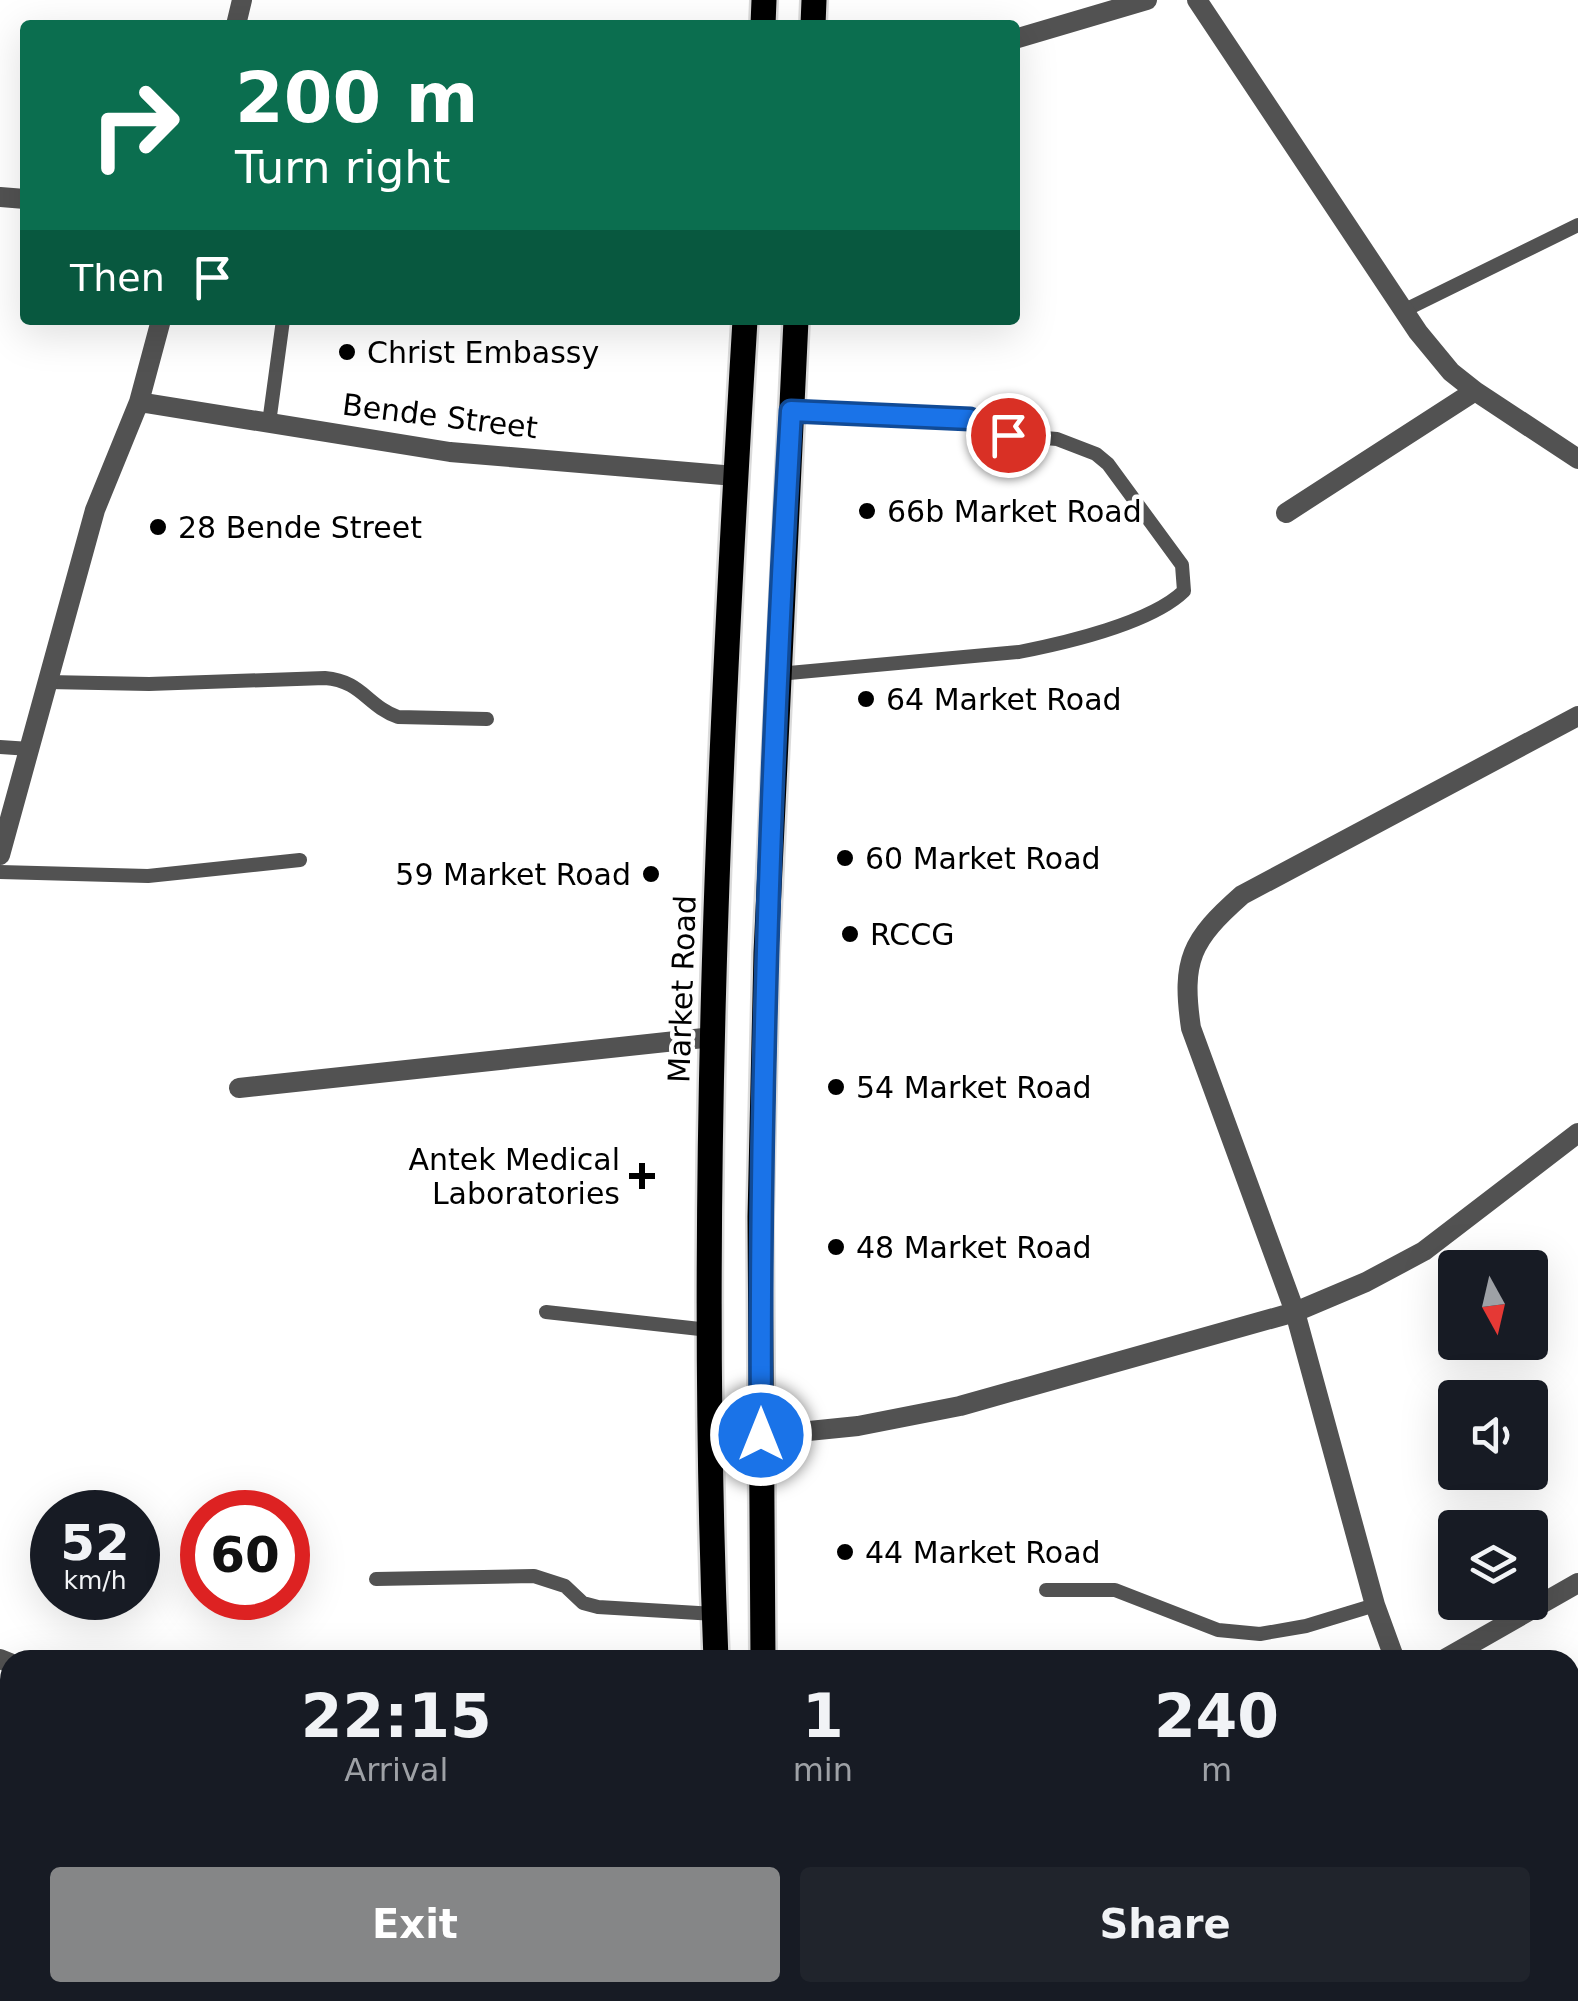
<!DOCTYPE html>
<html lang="en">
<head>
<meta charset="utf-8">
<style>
  body { margin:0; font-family:"DejaVu Sans",sans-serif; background:#20242c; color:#f1f3f6; height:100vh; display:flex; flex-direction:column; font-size:38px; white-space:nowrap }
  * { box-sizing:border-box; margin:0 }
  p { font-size:32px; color:#9ea1a6 }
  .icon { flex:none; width:55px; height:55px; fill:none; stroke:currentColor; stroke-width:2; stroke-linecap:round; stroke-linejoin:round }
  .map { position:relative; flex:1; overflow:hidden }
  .side { position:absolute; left:0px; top:1650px; width:1580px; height:352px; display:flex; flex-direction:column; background:#171b24; border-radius:30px 30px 0 0; box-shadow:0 10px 40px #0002 }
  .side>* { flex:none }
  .guide { position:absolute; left:20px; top:20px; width:1000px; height:305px; border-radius:10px; box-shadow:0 10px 40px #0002; background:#0b6e4f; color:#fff; overflow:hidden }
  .needle { width:65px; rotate:172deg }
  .buttons { position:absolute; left:1438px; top:1250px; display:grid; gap:20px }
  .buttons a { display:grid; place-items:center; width:110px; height:110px; border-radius:10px; background:#171b24; box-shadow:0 10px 40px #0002; font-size:50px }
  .speed { position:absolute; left:30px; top:1490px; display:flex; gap:20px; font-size:50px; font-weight:700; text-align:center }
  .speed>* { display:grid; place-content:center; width:130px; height:130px; border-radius:50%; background:#171b24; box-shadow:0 10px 40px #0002; line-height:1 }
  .speed small { font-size:25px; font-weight:400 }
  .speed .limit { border:15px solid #d22; background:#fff; color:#111 }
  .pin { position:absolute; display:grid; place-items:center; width:85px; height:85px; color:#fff; margin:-42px; border:5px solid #fff; border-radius:50%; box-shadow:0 2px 10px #0007 }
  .me { position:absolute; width:110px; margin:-55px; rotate:0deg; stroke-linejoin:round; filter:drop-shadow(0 0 8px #0008) }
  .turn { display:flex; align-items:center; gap:35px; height:210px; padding:0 50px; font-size:45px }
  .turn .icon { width:130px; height:130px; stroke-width:2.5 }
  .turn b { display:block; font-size:70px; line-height:85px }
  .then { display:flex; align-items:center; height:95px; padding:0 50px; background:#0003; gap:20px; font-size:38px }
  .eta { display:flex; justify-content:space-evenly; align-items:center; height:170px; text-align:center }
  .eta b { font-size:60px; font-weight:700; line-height:70px }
  .action { display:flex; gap:20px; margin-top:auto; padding:20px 50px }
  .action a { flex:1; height:115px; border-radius:10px; background:#858687; color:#fff; font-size:40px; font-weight:700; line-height:115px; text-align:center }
  .action a+a { background:#20242c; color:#f1f3f6 }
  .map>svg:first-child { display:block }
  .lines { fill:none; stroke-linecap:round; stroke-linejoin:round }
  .primary-casing { stroke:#dbdbdb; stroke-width:30 }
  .service { stroke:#525252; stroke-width:14 }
  .minor { stroke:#525252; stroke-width:20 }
  .primary { stroke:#000; stroke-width:25 }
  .route-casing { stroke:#114b97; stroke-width:25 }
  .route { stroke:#1a73e8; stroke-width:18 }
  .poi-dot { fill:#000; stroke:#fff; stroke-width:4 }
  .labels { text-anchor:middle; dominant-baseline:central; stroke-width:9; stroke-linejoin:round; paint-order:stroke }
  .poi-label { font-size:30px; fill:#000; stroke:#fff; text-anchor:start }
  .street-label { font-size:30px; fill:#000; stroke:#fff }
</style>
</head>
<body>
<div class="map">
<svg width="1578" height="2001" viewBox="0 0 1578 2001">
  <rect width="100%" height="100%" fill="#fff"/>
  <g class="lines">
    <defs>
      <path id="primary" d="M763,25L764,0
        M813,25L814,0
        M716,1660C698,1213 718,766 745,320
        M763,1660L760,1217L766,953L796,320
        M734,1992V2001
        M784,1992V2001"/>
    </defs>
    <use href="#primary" class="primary-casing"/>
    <path class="service" d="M1403,311L1578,225
      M269,423L283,320
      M778,674L1019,652C1065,643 1151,623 1184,591L1182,565L1108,464L1096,454L1057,439L1009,435L970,419L791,411
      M48,682L149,684L325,678C362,681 367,706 398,717L487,719
      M0,747L30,749
      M0,872L148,876L300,860
      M546,1312L709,1330
      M376,1579L534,1576L565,1586L583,1603L598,1607L715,1614
      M1046,1590H1115L1218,1630L1260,1634L1306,1626L1375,1605"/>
    <path class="minor" d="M1197,0L1418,332L1451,372L1475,391L1578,459
      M236,25L242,0
      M1015,39L1147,0
      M0,197L25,199
      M139,402L450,452L735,476
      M1286,513L1475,391
      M0,855L95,510L139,402L161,320
      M239,1088L713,1037
      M710,1441L858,1426L960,1406L1295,1312L1366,1282L1424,1251L1578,1133
      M0,1659L10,1663
      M1395,1660L1375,1605L1295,1312L1191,1028C1181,960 1191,940 1242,895L1578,716
      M1443,1660L1578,1583
      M1552,1992L1556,2001"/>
    <use href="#primary" class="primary"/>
  </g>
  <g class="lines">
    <defs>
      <path id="route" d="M761,1435C759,1094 771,752 791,411L970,419L1008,435"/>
    </defs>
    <use href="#route" class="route-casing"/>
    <use href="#route" class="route"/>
  </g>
  <g class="poi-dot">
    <circle cx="347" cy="352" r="10"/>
    <circle cx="867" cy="511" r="10"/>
    <circle cx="158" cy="527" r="10"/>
    <circle cx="866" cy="699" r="10"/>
    <circle cx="845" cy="858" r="10"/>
    <circle cx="651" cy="874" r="10"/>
    <circle cx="850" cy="934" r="10"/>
    <circle cx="836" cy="1087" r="10"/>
    <path d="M637 1161h10v10h10v10h-10v10h-10v-10h-10v-10h10z"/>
    <circle cx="836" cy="1247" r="10"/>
    <circle cx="845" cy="1552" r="10"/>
  </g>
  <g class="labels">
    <g class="poi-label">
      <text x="367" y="352">Christ Embassy</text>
      <text x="887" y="511">66b Market Road</text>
      <text x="178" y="527">28 Bende Street</text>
      <text x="886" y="699">64 Market Road</text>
      <text x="865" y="858">60 Market Road</text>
      <text x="631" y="874" text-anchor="end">59 Market Road</text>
      <text x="870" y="934">RCCG</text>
      <text x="856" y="1087">54 Market Road</text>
      <text x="620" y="1159" text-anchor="end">Antek Medical<tspan x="620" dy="34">Laboratories</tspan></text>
      <text x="856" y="1247">48 Market Road</text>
      <text x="865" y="1552">44 Market Road</text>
    </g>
    <g class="street-label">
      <text transform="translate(440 416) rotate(7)">Bende Street</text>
      <text transform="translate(682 989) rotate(-88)">Market Road</text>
    </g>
  </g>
</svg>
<div class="buttons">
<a><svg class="needle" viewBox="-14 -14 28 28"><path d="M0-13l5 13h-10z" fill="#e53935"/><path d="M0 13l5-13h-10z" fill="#9ea1a6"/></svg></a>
<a><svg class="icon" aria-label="sound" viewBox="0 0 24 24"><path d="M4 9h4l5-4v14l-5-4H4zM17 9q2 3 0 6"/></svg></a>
<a><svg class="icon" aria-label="layers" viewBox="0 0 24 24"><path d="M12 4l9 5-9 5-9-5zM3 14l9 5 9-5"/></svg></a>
</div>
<div class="speed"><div>52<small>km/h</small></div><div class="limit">60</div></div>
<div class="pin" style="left:1008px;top:435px;background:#d93025"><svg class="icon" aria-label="arrive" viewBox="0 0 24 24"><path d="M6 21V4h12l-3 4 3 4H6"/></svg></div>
<svg class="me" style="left:761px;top:1435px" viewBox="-20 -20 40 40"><circle r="17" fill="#1a73e8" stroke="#fff" stroke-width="3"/><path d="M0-11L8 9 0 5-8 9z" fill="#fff"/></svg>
<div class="guide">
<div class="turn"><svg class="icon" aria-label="right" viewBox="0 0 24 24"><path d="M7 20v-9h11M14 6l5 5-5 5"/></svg><div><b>200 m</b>Turn right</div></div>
<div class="then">Then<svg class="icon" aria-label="arrive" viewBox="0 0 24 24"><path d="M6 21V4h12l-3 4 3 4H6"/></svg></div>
</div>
<section class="side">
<div class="eta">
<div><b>22:15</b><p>Arrival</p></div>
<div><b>1</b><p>min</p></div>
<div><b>240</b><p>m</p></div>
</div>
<div class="action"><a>Exit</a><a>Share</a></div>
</section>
</div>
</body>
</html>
